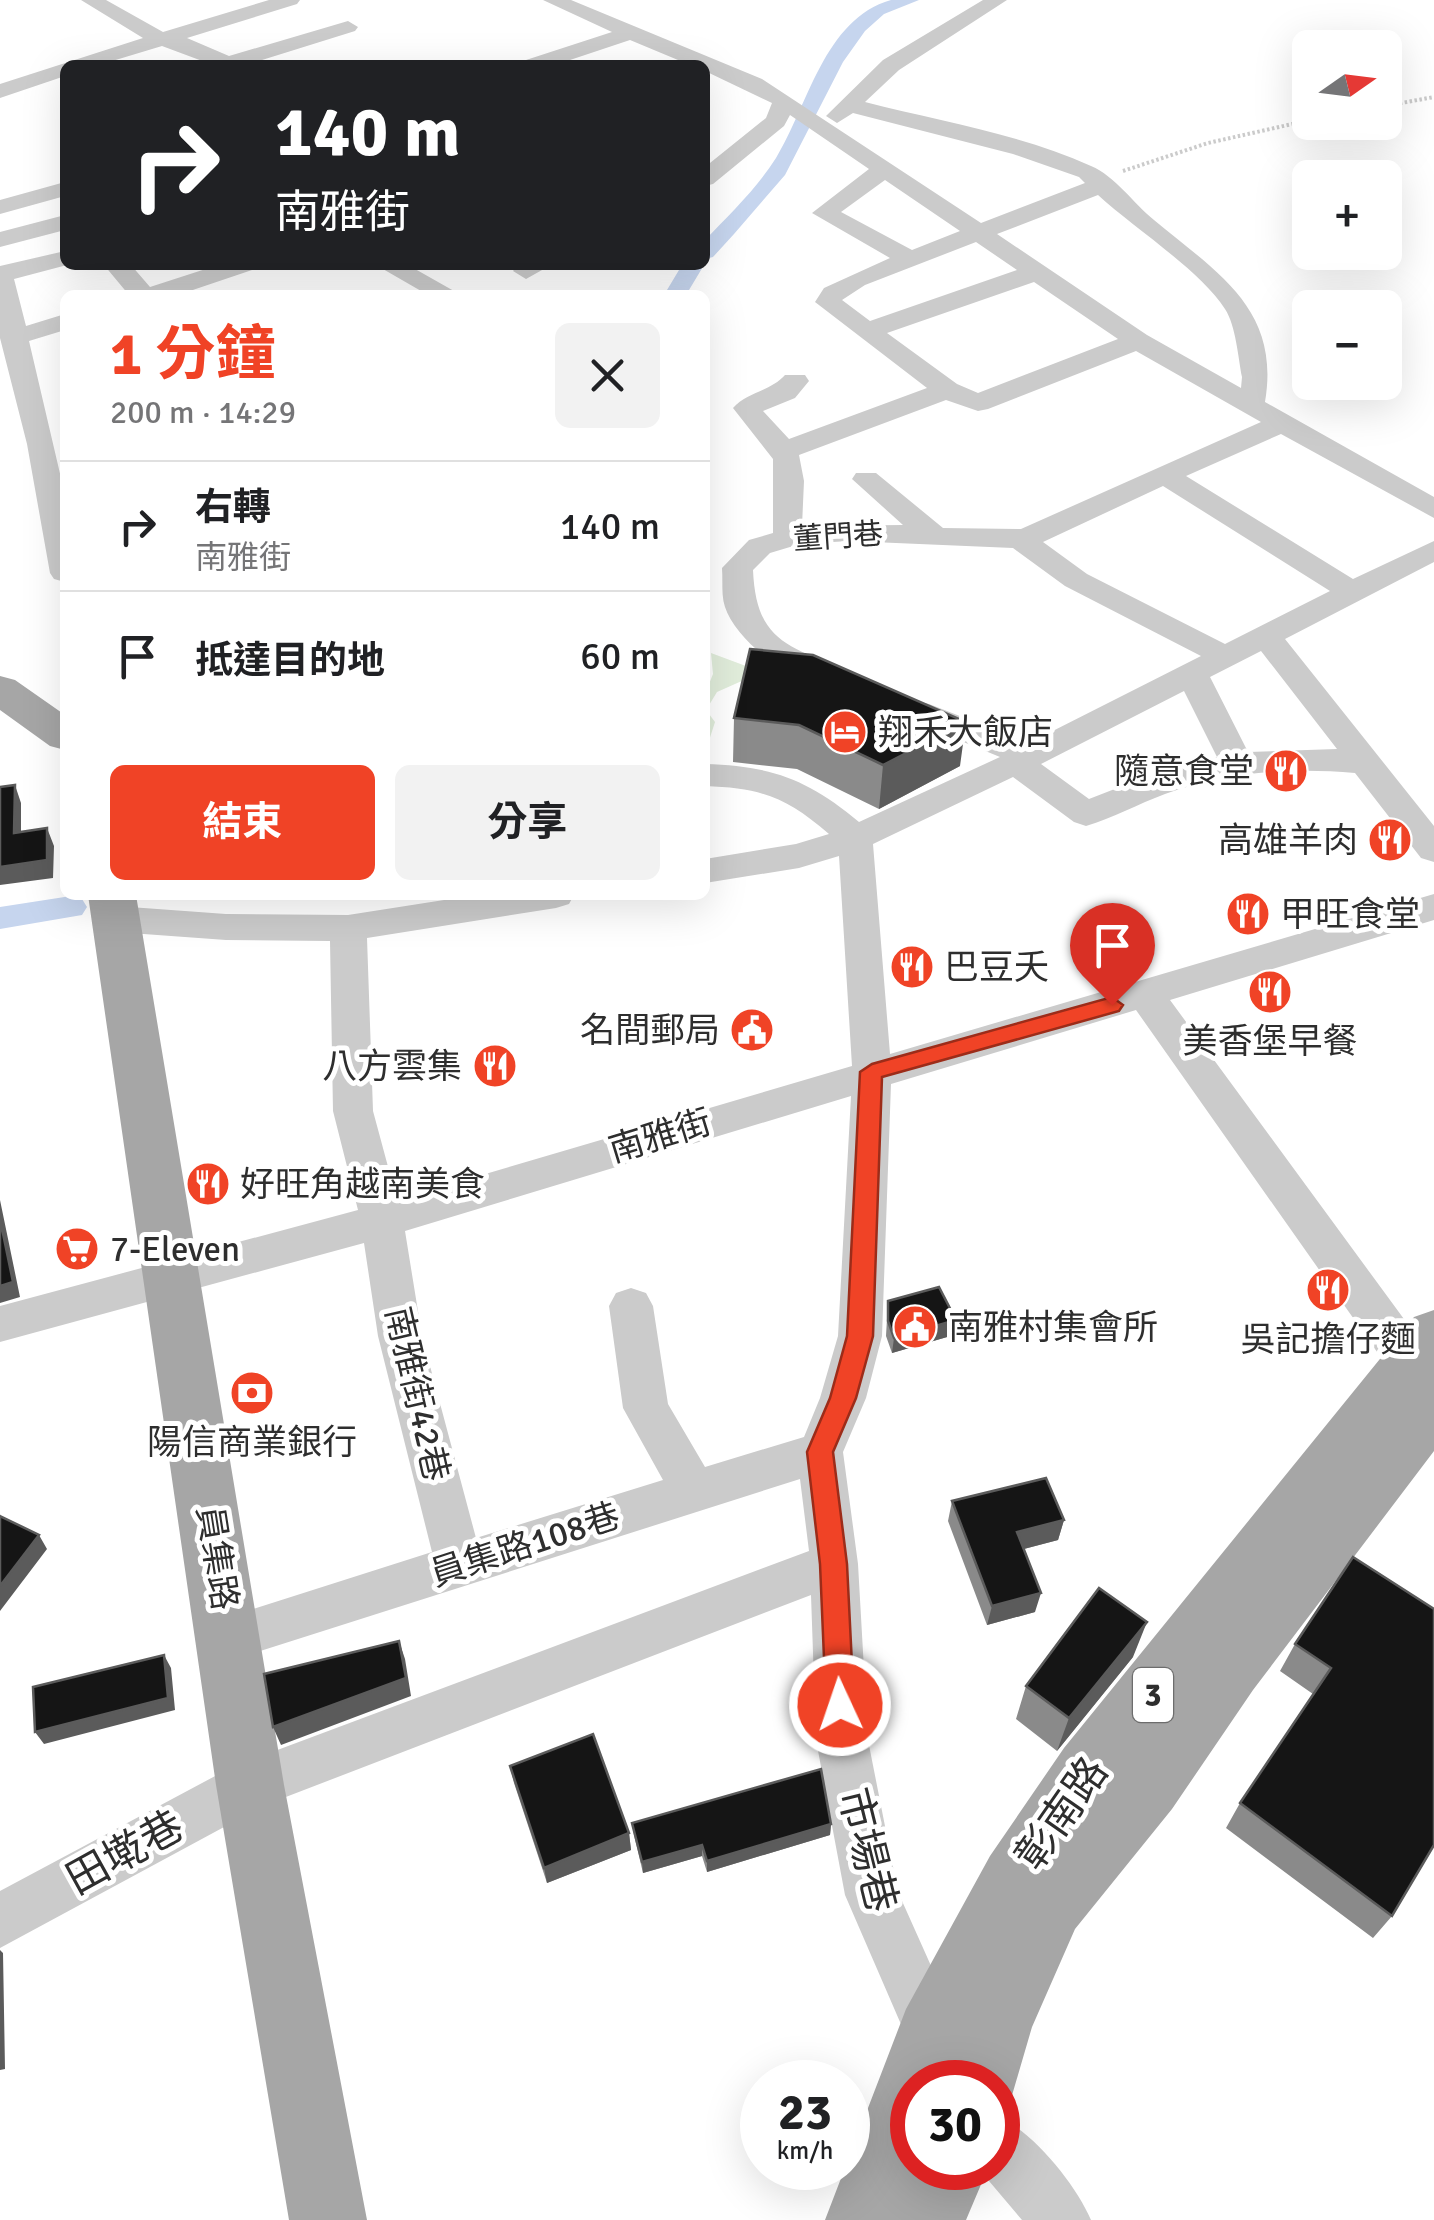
<!DOCTYPE html>
<html lang="zh-TW">
<head>
<meta charset="utf-8">
<style>
  body { margin:0; font-family:Signika,"Noto Sans TC",sans-serif; background:#f2f2f2; color:#202124; height:100vh; display:flex; flex-direction:column; font-size:38px; white-space:nowrap }
  * { box-sizing:border-box; margin:0 }
  p { font-size:32px; color:#757577 }
  .icon { flex:none; width:55px; height:55px; fill:none; stroke:currentColor; stroke-width:2; stroke-linecap:round; stroke-linejoin:round }
  .map { position:relative; flex:1; overflow:hidden }
  .sheet { position:absolute; left:60px; top:290px; width:650px; height:610px; display:flex; flex-direction:column; background:#fff; border-radius:15px; box-shadow:0 10px 40px #0002 }
  .sheet>* { flex:none }
  .top-card { position:absolute; left:60px; top:60px; width:650px; height:210px; border-radius:15px; box-shadow:0 10px 40px #0002; background:#202124; color:#fff; overflow:hidden }
  .needle { width:65px; rotate:76deg }
  .tools { position:absolute; left:1292px; top:30px; display:grid; gap:20px }
  .tools a { display:grid; place-items:center; width:110px; height:110px; border-radius:15px; background:#fff; box-shadow:0 10px 40px #0002; font-size:50px }
  .speed { position:absolute; left:740px; top:2060px; display:flex; gap:20px; font-size:50px; font-weight:700; text-align:center }
  .speed>* { display:grid; place-content:center; width:130px; height:130px; border-radius:50%; background:#fff; box-shadow:0 10px 40px #0002; line-height:1 }
  .speed small { font-size:25px; font-weight:400 }
  .speed .limit { border:15px solid #d22; background:#fff; color:#111 }
  .pin { position:absolute; display:grid; place-items:center; width:85px; height:85px; color:#fff; margin:-102px -42px; border-radius:50% 50% 50% 0; rotate:-45deg; box-shadow:0 0 10px #0007 }
  .pin .icon { rotate:45deg }
  .me { position:absolute; width:110px; margin:-55px; rotate:357deg; stroke-linejoin:round; filter:drop-shadow(0 0 8px #0008) }
  .turn { display:flex; align-items:center; gap:35px; height:210px; padding:0 50px; font-size:45px }
  .turn .icon { width:130px; height:130px; stroke-width:2.5 }
  .turn b { display:block; font-size:70px; line-height:85px }
  .round { display:grid; place-items:center; flex:none; width:105px; height:105px; border-radius:15px; background:#f2f2f2 }
  .headline { display:flex; align-items:center; justify-content:space-between; height:170px; padding:0 50px }
  h1 { font-size:60px; font-weight:700; line-height:75px; color:#f04326 }
  .primary-button { display:flex; gap:20px; margin-top:auto; padding:20px 50px }
  .primary-button a { flex:1; height:115px; border-radius:15px; background:#f04326; color:#fff; font-size:40px; font-weight:700; line-height:115px; text-align:center }
  .primary-button a+a { background:#f2f2f2; color:#202124 }
  ul { padding:0; list-style:none }
  li { display:flex; align-items:center; gap:30px; height:130px; padding:0 50px; border-top:2px solid #e0e0e0 }
  li div { flex:1 }
  li b { display:block; font-size:38px }
  li em { font-style:normal }
  .map>svg:first-child { display:block }
  .green { fill:#e1eddb }
  .lines { fill:none; stroke-linecap:round; stroke-linejoin:round }
  .canal { fill:#c6d5ee; fill-rule:evenodd }
  .path { stroke:#cbcbcb; stroke-width:4; stroke-dasharray:2.5 2.5; stroke-linecap:butt }
  .minor { fill:#cbcbcb; fill-rule:evenodd }
  .major { fill:#a6a6a6; fill-rule:evenodd }
  .wall { fill:#8a8a8a }
  .shaded-wall { fill:#5b5b5b }
  .building { fill:#151515; stroke:#5b5b5b; stroke-width:2.5 }
  .route { fill:#f04326; stroke:#9c2c19; stroke-width:2.5 }
  .labels { text-anchor:middle; dominant-baseline:central; stroke-width:10; stroke-linejoin:round; paint-order:stroke }
  .far-street-label { font-size:30px; fill:#2e2e2e; stroke:#fff }
  .shield { fill:#fff; stroke:#6d6d6d; stroke-width:2.5 }
  .shield-label { font-size:32px; font-weight:bold; fill:#2e2e2e }
  .poi-label { font-size:35px; fill:#2e2e2e; stroke:#fff; text-anchor:start }
  .street-label { font-size:35px; fill:#2e2e2e; stroke:#fff }
  .near-street-label { font-size:42px; fill:#2e2e2e; stroke:#fff }
</style>
</head>
<body>
<div class="map">
<svg width="1434" height="2220" viewBox="0 0 1434 2220">
  <rect width="100%" height="100%" fill="#fff"/>
  <path class="green" d="M711,653L762,672L717,692L706,710L715,722L705,753V694L713,674Z"/>
  <g class="lines">
    <path class="canal" d="M891,0H919L884,14L865,31L843,62L785,175L734,234L713,257L705,259V240C730,214 757,188 776,158C808,106 824,19 891,0Z
      M682,265H704L686,295H664Z
      M71,896L82,899L87,907L82,915L0,929V907Z"/>
    <path class="path" d="M1385,106L1434,97
      M1123,171L1208,143L1310,120"/>
    <path class="minor" d="M81,0H106L163,32L269,0H300L297,4L187,38L229,56L348,21L358,27L355,31L246,65H213L162,46L99,65H65V76L0,98V84L143,38Z
      M543,0H571L762,79L981,223L1085,183L1079,177L1013,154L853,113L837,123L826,116L883,60L983,0H1007L899,70L865,102C939,121 1021,134 1091,166C1115,176 1134,204 1154,220C1216,272 1281,308 1265,402L1434,497V518L1281,434L1186,476L1353,579L1434,541V562L1285,639L1434,826V862L1421,858L1355,773C1290,767 1227,772 1165,794C1138,804 1113,818 1086,826L1074,822L1013,777L873,844L890,1054L1434,894V920L1170,1000L1434,1360V1415L1418,1410L1136,1010L891,1084L882,1336L866,1398L843,1452L858,1564L868,1740L898,1892L983,2082H926L845,1895L816,1740L811,1595L265,1805L0,1948V1891L232,1767L809,1551L800,1479L229,1661L212,1654L204,1638L212,1622L432,1552L378,1336L364,1243L0,1342V1306L358,1210L333,1111L330,941L226,940L116,932L103,928L98,919L103,910L116,906L226,914L348,915L476,895H574L569,904L556,908L367,938L373,1111L397,1200L852,1066L839,856L799,868L705,883V859L796,844L829,834C786,797 761,788 705,786V764C771,766 808,779 859,822L1000,757L905,718L901,711L905,704L917,701L929,704L1029,743L1201,656L1065,586L1013,548L849,541L800,544L770,553L753,570C756,638 784,645 842,669L847,676L842,683C803,693 737,644 725,607C721,595 723,581 722,568L749,540L773,533V459L733,408C747,392 771,391 785,375H805L809,381L795,398L763,411L789,439L927,388L815,302L824,288L890,258L812,213L869,169L790,115L784,126L713,184L705,186V167L766,118L772,103L705,71V65H690L630,40L555,65H523L526,60L612,32ZM885,180L960,231L912,250L841,212ZM1098,195C1134,228 1201,271 1225,309C1236,326 1238,357 1242,377L1241,388L1147,335L997,234ZM976,242L1017,270L870,321L842,300L865,285ZM1034,282L1118,339L978,393L957,384L887,333ZM1136,351L1261,422L1021,529L943,528L876,473H856L852,479L903,525L802,526L804,481L799,455L946,400L978,411L988,409ZM1163,486L1330,591L1225,644L1087,574L1043,542ZM1261,651L1337,749L1248,752L1210,677ZM1184,691L1217,757L1143,778L1089,799L1041,764ZM851,1096L838,1336L820,1398L804,1437L705,1467L668,1404L653,1306L646,1293L631,1288L616,1293L609,1306L623,1408L663,1480L476,1538L422,1336L405,1231Z
      M65,182V196L0,214V200Z
      M65,215V230L0,247V232Z
      M65,251L67,265L14,279L26,326L65,314V330L29,341L65,495V582L54,579L50,573L27,444L0,338V266Z
      M104,265H131L150,287L218,265H256L252,270L178,295H129Z
      M376,265H408L461,295H428Z
      M518,265H551L526,279L513,271Z
      M998,2117C1033,2131 1076,2185 1091,2220H1022L978,2168H998Z"/>
    <path class="major" d="M0,676L15,680L65,715V750L50,746L0,710Z
      M88,895H136L284,1785L367,2220H289L216,1785Z
      M1434,1310V1451L1253,1690L1172,1809L1075,1929L1032,2027L1008,2109L998,2113V2082H912V2168H988L966,2220H825L906,2009L990,1856L1064,1748L1414,1317Z"/>
  </g>
  <path class="wall" d="M750,649L960,766L879,809L797,769L733,762L734,718Z
    M888,1301L954,1335L892,1353L886,1336Z
    M952,1501L1064,1520L1058,1540L1024,1549L1035,1612L987,1625L948,1521Z
    M1353,1557L1392,1916L1373,1938L1226,1828L1240,1803L1313,1694L1280,1671L1295,1644Z
    M1133,1657L1057,1751L1016,1719L1026,1686Z
    M510,1766L629,1833L631,1850L547,1883L514,1783Z
    M632,1823L831,1824L830,1835L707,1872L702,1856L643,1873L634,1835Z"/>
  <path class="shaded-wall" d="M966,722L960,766L879,809L883,765Z
    M15,785L21,803V850L14,833Z
    M47,828L54,846L53,878L0,885V867Z
    M0,1200L20,1297L0,1303Z
    M956,1320L954,1335L892,1353L894,1338Z
    M1064,1520L1058,1540L1012,1552L1017,1532Z
    M39,1535L47,1549L0,1611V1586Z
    M1041,1593L1035,1612L987,1625L992,1606Z
    M1147,1622L1133,1657L1057,1751L1069,1718Z
    M399,1641L405,1659L411,1696L281,1745L273,1727Z
    M164,1655L171,1668L175,1710L44,1744L35,1732Z
    M831,1824L830,1835L707,1872V1861Z
    M629,1833L631,1850L547,1883L544,1868Z
    M702,1845V1856L643,1873L642,1862Z
    M0,1950L3,1953L5,2069L0,2070Z"/>
  <path class="building" d="M750,649L813,655L966,722L883,765L799,725L734,718Z
    M15,785L14,833L47,828V860L0,867V787Z
    M0,1219L13,1282L0,1286Z
    M939,1287L956,1320L894,1338L888,1321V1301Z
    M1046,1478L1064,1520L1017,1532L1041,1593L992,1606L952,1501Z
    M0,1516L39,1535L0,1586Z
    M1353,1557L1434,1609V1845L1392,1916L1240,1803L1331,1668L1295,1644Z
    M1099,1588L1147,1622L1069,1718L1026,1686Z
    M399,1641L406,1678L273,1727L264,1674Z
    M164,1655L168,1698L35,1732L33,1687Z
    M593,1734L629,1833L544,1868L510,1766Z
    M821,1769L831,1824L707,1861L702,1845L642,1862L632,1823Z"/>
  <path class="route" d="M1112,997L1123,1005L1119,1011L882,1077L873,1336L856,1398L833,1452L847,1564L854,1705L850,1715L840,1719L830,1715L826,1705L820,1564L807,1452L830,1398L847,1336L860,1072L872,1064Z"/>
  <defs>
    <symbol id="hotel-disc" viewBox="-11 -11 22 22"><circle r="9.5" fill="#f04326" stroke="#fff"/><path d="M-6-4.5h1.5V1H6V5H4.5V3h-9V5H-6ZM-4 0a1.8 1.8 0 1 1 3.6 0ZM.5 0V-2.5h3Q6-2.5 6 0Z" fill="#fff"/></symbol>
    <symbol id="restaurant-disc" viewBox="-11 -11 22 22"><circle r="9.5" fill="#f04326" stroke="#fff"/><path d="M-5-6h1v4h1v-4h1v4h1v-4h1v5L-1.5 .5V6h-2V.5L-5-1ZM5-6V6H3V1.5H1.5Q1.5-4 5-6Z" fill="#fff"/></symbol>
    <symbol id="civic-disc" viewBox="-11 -11 22 22"><circle r="9.5" fill="#f04326" stroke="#fff"/><path d="M-.6-6.5H3V-4.5H.6V-3L4-1V1h2V6H-6V1h2V-1L-.6-3ZM-1.2 2.5V6h2.4V2.5Z" fill="#fff"/></symbol>
    <symbol id="supermarket-disc" viewBox="-11 -11 22 22"><circle r="9.5" fill="#f04326" stroke="#fff"/><path d="M-6-5.5h2.5l.6 2H6L4.5 2H-2.5L-4.4-4H-6ZM-1.5 3.2a1.3 1.3 0 1 0 .1 0ZM3 3.2a1.3 1.3 0 1 0 .1 0Z" fill="#fff"/></symbol>
    <symbol id="bank-disc" viewBox="-11 -11 22 22"><circle r="9.5" fill="#f04326" stroke="#fff"/><path d="M-6-4H6V4H-6ZM0-2.3a2.3 2.3 0 1 0 0 4.6a2.3 2.3 0 1 0 0-4.6Z" fill="#fff"/></symbol>
  </defs>
  <g fill-rule="evenodd">
    <use href="#hotel-disc" x="820" y="707" width="50" height="50"/>
    <use href="#restaurant-disc" x="1261" y="746" width="50" height="50"/>
    <use href="#restaurant-disc" x="1365" y="815" width="50" height="50"/>
    <use href="#restaurant-disc" x="1223" y="889" width="50" height="50"/>
    <use href="#restaurant-disc" x="887" y="942" width="50" height="50"/>
    <use href="#restaurant-disc" x="1245" y="967" width="50" height="50"/>
    <use href="#civic-disc" x="727" y="1005" width="50" height="50"/>
    <use href="#restaurant-disc" x="470" y="1041" width="50" height="50"/>
    <use href="#restaurant-disc" x="183" y="1159" width="50" height="50"/>
    <use href="#supermarket-disc" x="52" y="1224" width="50" height="50"/>
    <use href="#restaurant-disc" x="1303" y="1265" width="50" height="50"/>
    <use href="#civic-disc" x="890" y="1302" width="50" height="50"/>
    <use href="#bank-disc" x="227" y="1368" width="50" height="50"/>
  </g>
  <g class="labels">
    <g class="far-street-label">
      <text transform="translate(838 537) rotate(-4)">董門巷</text>
    </g>
    <rect class="shield" x="1133" y="1668" width="40" height="54" rx="8"/>
    <g class="shield-label">
      <text x="1153" y="1695">3</text>
    </g>
    <g class="poi-label">
      <text x="878" y="732">翔禾大飯店</text>
      <text x="1254" y="771" text-anchor="end">隨意食堂</text>
      <text x="1358" y="840" text-anchor="end">高雄羊肉</text>
      <text x="1280" y="914">甲旺食堂</text>
      <text x="944" y="967">巴豆夭</text>
      <text x="720" y="1030" text-anchor="end">名間郵局</text>
      <text x="1270" y="1041" text-anchor="middle">美香堡早餐</text>
      <text x="462" y="1066" text-anchor="end">八方雲集</text>
      <text x="240" y="1184">好旺角越南美食</text>
      <text x="110" y="1249">7-Eleven</text>
      <text x="948" y="1327">南雅村集會所</text>
      <text x="1328" y="1339" text-anchor="middle">吳記擔仔麵</text>
      <text x="252" y="1442" text-anchor="middle">陽信商業銀行</text>
    </g>
    <g class="street-label">
      <text transform="translate(660 1136) rotate(-17)">南雅街</text>
      <text transform="translate(417 1394) rotate(77)">南雅街42巷</text>
      <text transform="translate(525 1545) rotate(-18)">員集路108巷</text>
      <text transform="translate(217 1558) rotate(81)">員集路</text>
    </g>
    <g class="near-street-label">
      <text transform="translate(1062 1814) rotate(-55)">彰南路</text>
      <text transform="translate(867 1850) rotate(76)">市場巷</text>
      <text transform="translate(125 1853) rotate(-29)">田墘巷</text>
    </g>
  </g>
</svg>
<div class="tools">
<a><svg class="needle" viewBox="-14 -14 28 28"><path d="M0-13l5 13h-10z" fill="#e53935"/><path d="M0 13l5-13h-10z" fill="#757577"/></svg></a>
<a>+</a>
<a>−</a>
</div>
<div class="speed"><div>23<small>km/h</small></div><div class="limit">30</div></div>
<div class="pin" style="left:1112px;top:1005px;background:#d93025"><svg class="icon" aria-label="arrive" viewBox="0 0 24 24"><path d="M6 21V4h12l-3 4 3 4H6"/></svg></div>
<svg class="me" style="left:840px;top:1705px" viewBox="-20 -20 40 40"><circle r="17" fill="#f04326" stroke="#fff" stroke-width="3"/><path d="M0-11L8 9 0 5-8 9z" fill="#fff"/></svg>
<div class="top-card">
<div class="turn"><svg class="icon" aria-label="right" viewBox="0 0 24 24"><path d="M7 20v-9h11M14 6l5 5-5 5"/></svg><div><b>140 m</b>南雅街</div></div>
</div>
<section class="sheet">
<div class="headline"><div><h1>1 分鐘</h1><p>200 m · 14:29</p></div><a class="round"><svg class="icon" aria-label="close" viewBox="0 0 24 24"><path d="M6 6l12 12M18 6L6 18"/></svg></a></div>
<ul>
<li><svg class="icon" aria-label="right" viewBox="0 0 24 24"><path d="M7 20v-9h11M14 6l5 5-5 5"/></svg><div><b>右轉</b><p>南雅街</p></div><em>140 m</em></li>
<li><svg class="icon" aria-label="arrive" viewBox="0 0 24 24"><path d="M6 21V4h12l-3 4 3 4H6"/></svg><div><b>抵達目的地</b></div><em>60 m</em></li>
</ul>
<div class="primary-button"><a>結束</a><a>分享</a></div>
</section>
</div>
</body>
</html>
